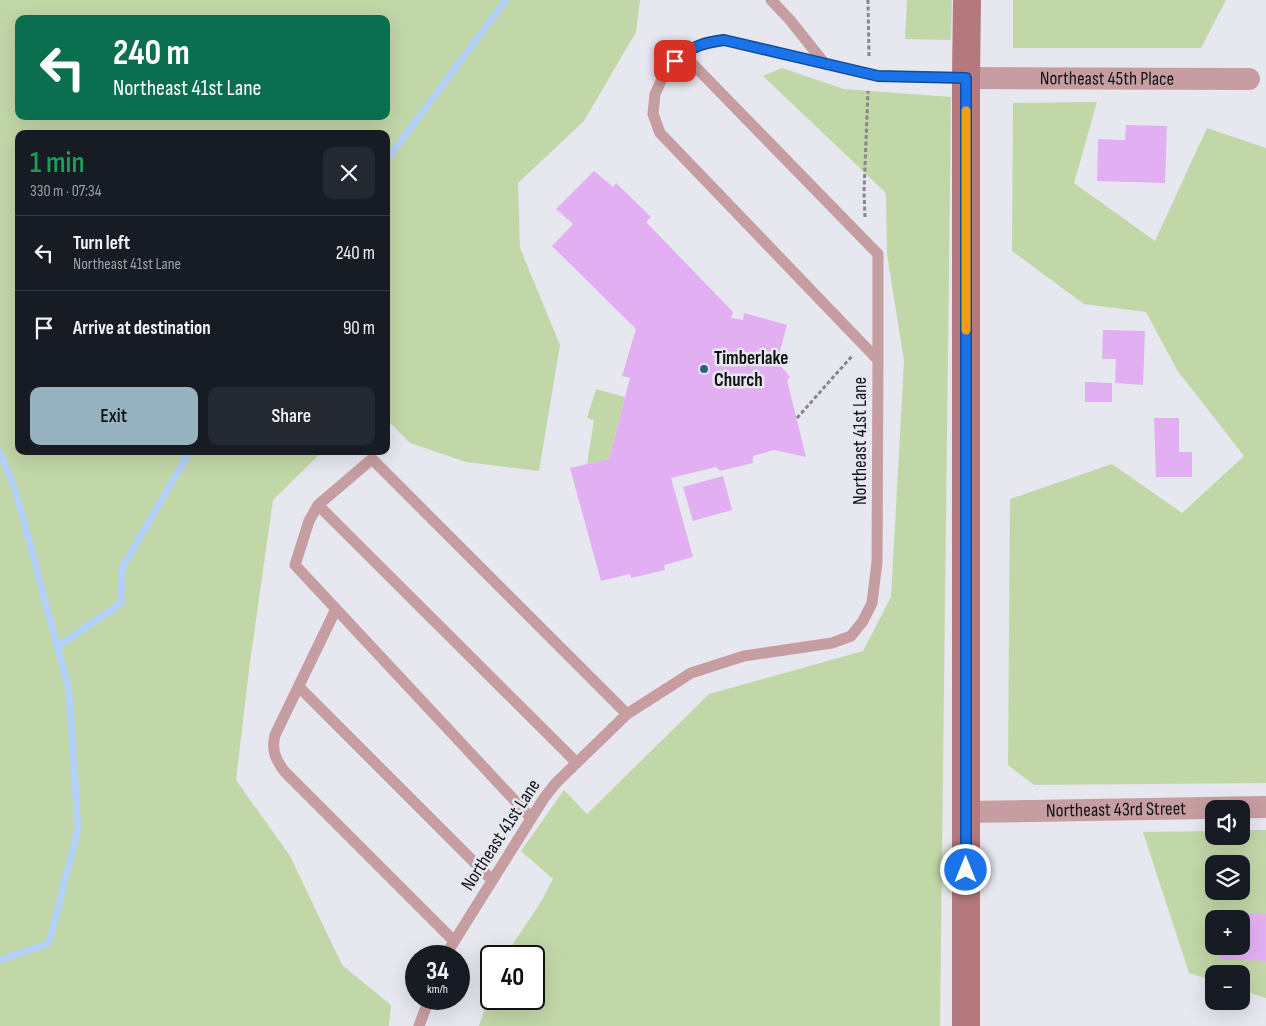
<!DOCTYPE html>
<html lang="en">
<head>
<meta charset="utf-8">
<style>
  body { margin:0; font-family:"Sofia Sans Condensed",sans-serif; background:#242831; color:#f1f3f6; height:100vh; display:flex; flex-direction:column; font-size:19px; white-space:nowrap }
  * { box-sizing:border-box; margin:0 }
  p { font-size:16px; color:#9ea1a6 }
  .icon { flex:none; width:28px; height:28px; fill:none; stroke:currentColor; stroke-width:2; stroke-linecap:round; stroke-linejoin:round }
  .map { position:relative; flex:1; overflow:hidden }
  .details { position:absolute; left:15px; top:130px; width:375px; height:325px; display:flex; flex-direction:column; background:#171b24; border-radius:10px; box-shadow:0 5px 20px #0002 }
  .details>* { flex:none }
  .banner { position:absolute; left:15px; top:15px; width:375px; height:105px; border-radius:10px; box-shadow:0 5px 20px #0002; background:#0b6e4f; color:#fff; overflow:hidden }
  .tools { position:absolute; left:1205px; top:800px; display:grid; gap:10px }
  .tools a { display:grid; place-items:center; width:45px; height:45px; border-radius:10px; background:#171b24; box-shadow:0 5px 20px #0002; font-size:25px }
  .speed { position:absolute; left:405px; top:945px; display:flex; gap:10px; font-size:25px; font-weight:700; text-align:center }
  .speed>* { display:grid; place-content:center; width:65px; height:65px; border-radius:50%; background:#171b24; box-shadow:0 5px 20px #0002; line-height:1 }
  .speed small { font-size:12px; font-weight:400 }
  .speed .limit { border:2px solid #111; border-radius:8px; background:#fff; color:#111 }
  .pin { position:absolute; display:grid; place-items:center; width:42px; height:42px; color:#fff; margin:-21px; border-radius:10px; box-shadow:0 2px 8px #0006 }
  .me { position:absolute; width:55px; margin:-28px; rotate:0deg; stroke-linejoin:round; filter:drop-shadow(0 0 4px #0008) }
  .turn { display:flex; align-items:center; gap:18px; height:105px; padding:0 15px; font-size:22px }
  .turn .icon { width:65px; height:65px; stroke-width:2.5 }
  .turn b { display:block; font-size:35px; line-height:42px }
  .round { display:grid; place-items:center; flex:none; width:52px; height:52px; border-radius:10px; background:#242831 }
  .overview { display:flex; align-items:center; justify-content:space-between; height:85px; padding:0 15px }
  h1 { font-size:30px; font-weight:600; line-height:38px; color:#1e9e55 }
  .cta { display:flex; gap:10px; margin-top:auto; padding:10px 15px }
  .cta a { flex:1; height:58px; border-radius:10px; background:#97b3bf; color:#111; font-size:20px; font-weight:600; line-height:58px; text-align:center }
  .cta a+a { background:#242831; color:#f1f3f6 }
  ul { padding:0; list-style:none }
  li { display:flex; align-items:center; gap:15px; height:75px; padding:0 15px; border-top:1px solid #363941 }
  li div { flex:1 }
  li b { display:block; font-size:19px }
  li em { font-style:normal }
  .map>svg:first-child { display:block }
  .green { fill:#c2d7a8; fill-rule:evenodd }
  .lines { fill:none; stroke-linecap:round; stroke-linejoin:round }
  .stream { stroke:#b3d0f9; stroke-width:7 }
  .building { fill:#e3aff3 }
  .path { stroke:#86878c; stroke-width:3; stroke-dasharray:4 2.5; stroke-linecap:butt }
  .lane { stroke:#c69da0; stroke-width:11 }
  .street { stroke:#c69da0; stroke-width:22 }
  .secondary { stroke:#b3797e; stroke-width:28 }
  .route-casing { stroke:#114b97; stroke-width:12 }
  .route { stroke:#1a73e8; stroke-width:9 }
  .slow { stroke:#f59e0b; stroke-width:9 }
  .poi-dot { fill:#28647c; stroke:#e6e7ef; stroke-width:2 }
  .labels { text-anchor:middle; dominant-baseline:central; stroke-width:5; stroke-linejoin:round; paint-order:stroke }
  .street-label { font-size:19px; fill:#121215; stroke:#e6e7ef }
  .poi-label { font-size:19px; font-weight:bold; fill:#121215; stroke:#e6e7ef; text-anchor:start }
</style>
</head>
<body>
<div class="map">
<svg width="1266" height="1026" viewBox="0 0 1266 1026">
  <rect width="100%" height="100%" fill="#e6e7ef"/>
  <path class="green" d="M0,0H640L636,32L584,121L518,183L520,248L560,345L539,471L466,462L410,443L386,419V134H19V451H323L273,500L250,662L236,780L290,856L342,965L391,1005L389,1026H0ZM19,19H386V116H19Z
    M907,0H952L951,40L905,39Z
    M1013,0H1226L1201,48H1013Z
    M782,68L844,89L951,97L940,1026H479L491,991V999H534V956H505L542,900L553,879L521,851L564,790L587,814L709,694L863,651L891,597L904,361L887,254L886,193L763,76Z
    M1097,102L1074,183L1155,241L1207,128L1266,148V783L1034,785L1008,765L1010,499L1112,464L1182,513L1244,456L1177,370L1146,312L1084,304L1012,251L1013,103Z
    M596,389L625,397L609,459L587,464L594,420L587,418Z
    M1241,830H1266V998L1241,990V974H1214V981L1189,973L1143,832L1214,831V836H1241ZM1214,864H1241V891H1214ZM1214,919H1241V946H1214Z"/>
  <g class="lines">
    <path class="stream" d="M386,161L506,0
      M0,453L15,489L69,690L78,829L49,943L0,960
      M57,647L121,603L122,568L190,451"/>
  </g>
  <path class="building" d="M1126,125L1167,126L1165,183L1097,181L1098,139L1125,140Z
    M594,171L613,187L616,183L651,217L646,222L733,312L731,318L743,320L744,313L787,325L777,362L790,377L787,380L806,457L774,450L753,456V463L720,471L716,467L671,478L693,557L664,565L665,570L631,578L630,574L601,581L570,468L609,459L630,378L622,376L636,329L552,246L573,224L556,209Z
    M1103,330L1145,331L1143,385L1115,383L1116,359H1102Z
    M1085,382L1112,383V402H1085Z
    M1154,418H1179V452H1192V477H1156Z
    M723,476L732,510L693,521L683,487Z
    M1221,913L1266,914V961L1220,959L1221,946H1241V919H1221Z"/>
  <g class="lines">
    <path class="path" d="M868,0L869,57
      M865,217L864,191L868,91
      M797,418L852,356"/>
    <path class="lane" d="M771,0L790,20L825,64
      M683,54L878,254V360
      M318,505L309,521L295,565L531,818
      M336,609L275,735C271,750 276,761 285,772L454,941
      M299,687L492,880
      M577,763L318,505L372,459L627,714
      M445,956L544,798L556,783L627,714L691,673L744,656L832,643L851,636L863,621L872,603L877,562L878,360L660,133L653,114L655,94L667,68L683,54L704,43L725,40L878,76L966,78
      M419,1026L429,999"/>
    <g class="street">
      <path id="s1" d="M966,78L1249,79"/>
      <path id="s2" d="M966,812L1266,807"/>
    </g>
    <path class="secondary" d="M966,1026V78L967,0"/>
  </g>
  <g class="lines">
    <defs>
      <path id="route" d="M675,61C692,46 703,43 724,40L878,76L966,78V870"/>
    </defs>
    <use href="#route" class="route-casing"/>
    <use href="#route" class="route"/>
    <path class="slow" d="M966,111V330"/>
  </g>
  <circle class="poi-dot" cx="704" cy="369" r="5"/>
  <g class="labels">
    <g class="street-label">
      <text stroke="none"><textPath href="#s1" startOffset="141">Northeast 45th Place</textPath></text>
      <text transform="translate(860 441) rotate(-90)">Northeast 41st Lane</text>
      <text stroke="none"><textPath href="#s2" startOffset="150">Northeast 43rd Street</textPath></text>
      <text transform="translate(501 835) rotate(-57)">Northeast 41st Lane</text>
    </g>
    <g class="poi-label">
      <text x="714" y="358">Timberlake<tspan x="714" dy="22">Church</tspan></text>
    </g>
  </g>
</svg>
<div class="tools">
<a><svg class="icon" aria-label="sound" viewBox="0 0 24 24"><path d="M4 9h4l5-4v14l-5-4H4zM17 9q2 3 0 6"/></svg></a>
<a><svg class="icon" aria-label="layers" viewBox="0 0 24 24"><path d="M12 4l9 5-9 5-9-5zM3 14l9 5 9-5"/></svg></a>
<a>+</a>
<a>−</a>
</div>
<div class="speed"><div>34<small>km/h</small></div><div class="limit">40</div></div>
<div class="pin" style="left:675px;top:61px;background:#d93025"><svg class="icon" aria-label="arrive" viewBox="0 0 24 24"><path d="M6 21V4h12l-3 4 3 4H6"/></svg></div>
<svg class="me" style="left:966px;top:870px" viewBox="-20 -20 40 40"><circle r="17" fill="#1a73e8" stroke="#fff" stroke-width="3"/><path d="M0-11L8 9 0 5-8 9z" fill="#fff"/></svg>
<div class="banner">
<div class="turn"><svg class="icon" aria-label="left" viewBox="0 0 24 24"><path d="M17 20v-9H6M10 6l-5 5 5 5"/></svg><div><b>240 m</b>Northeast 41st Lane</div></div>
</div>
<section class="details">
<div class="overview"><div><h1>1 min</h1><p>330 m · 07:34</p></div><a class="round"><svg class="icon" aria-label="close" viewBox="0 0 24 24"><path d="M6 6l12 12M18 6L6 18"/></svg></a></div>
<ul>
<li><svg class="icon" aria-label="left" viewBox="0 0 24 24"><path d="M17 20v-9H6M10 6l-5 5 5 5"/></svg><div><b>Turn left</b><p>Northeast 41st Lane</p></div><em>240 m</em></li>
<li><svg class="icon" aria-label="arrive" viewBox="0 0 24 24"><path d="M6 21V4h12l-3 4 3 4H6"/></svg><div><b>Arrive at destination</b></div><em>90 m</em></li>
</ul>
<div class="cta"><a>Exit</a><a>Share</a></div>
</section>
</div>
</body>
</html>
